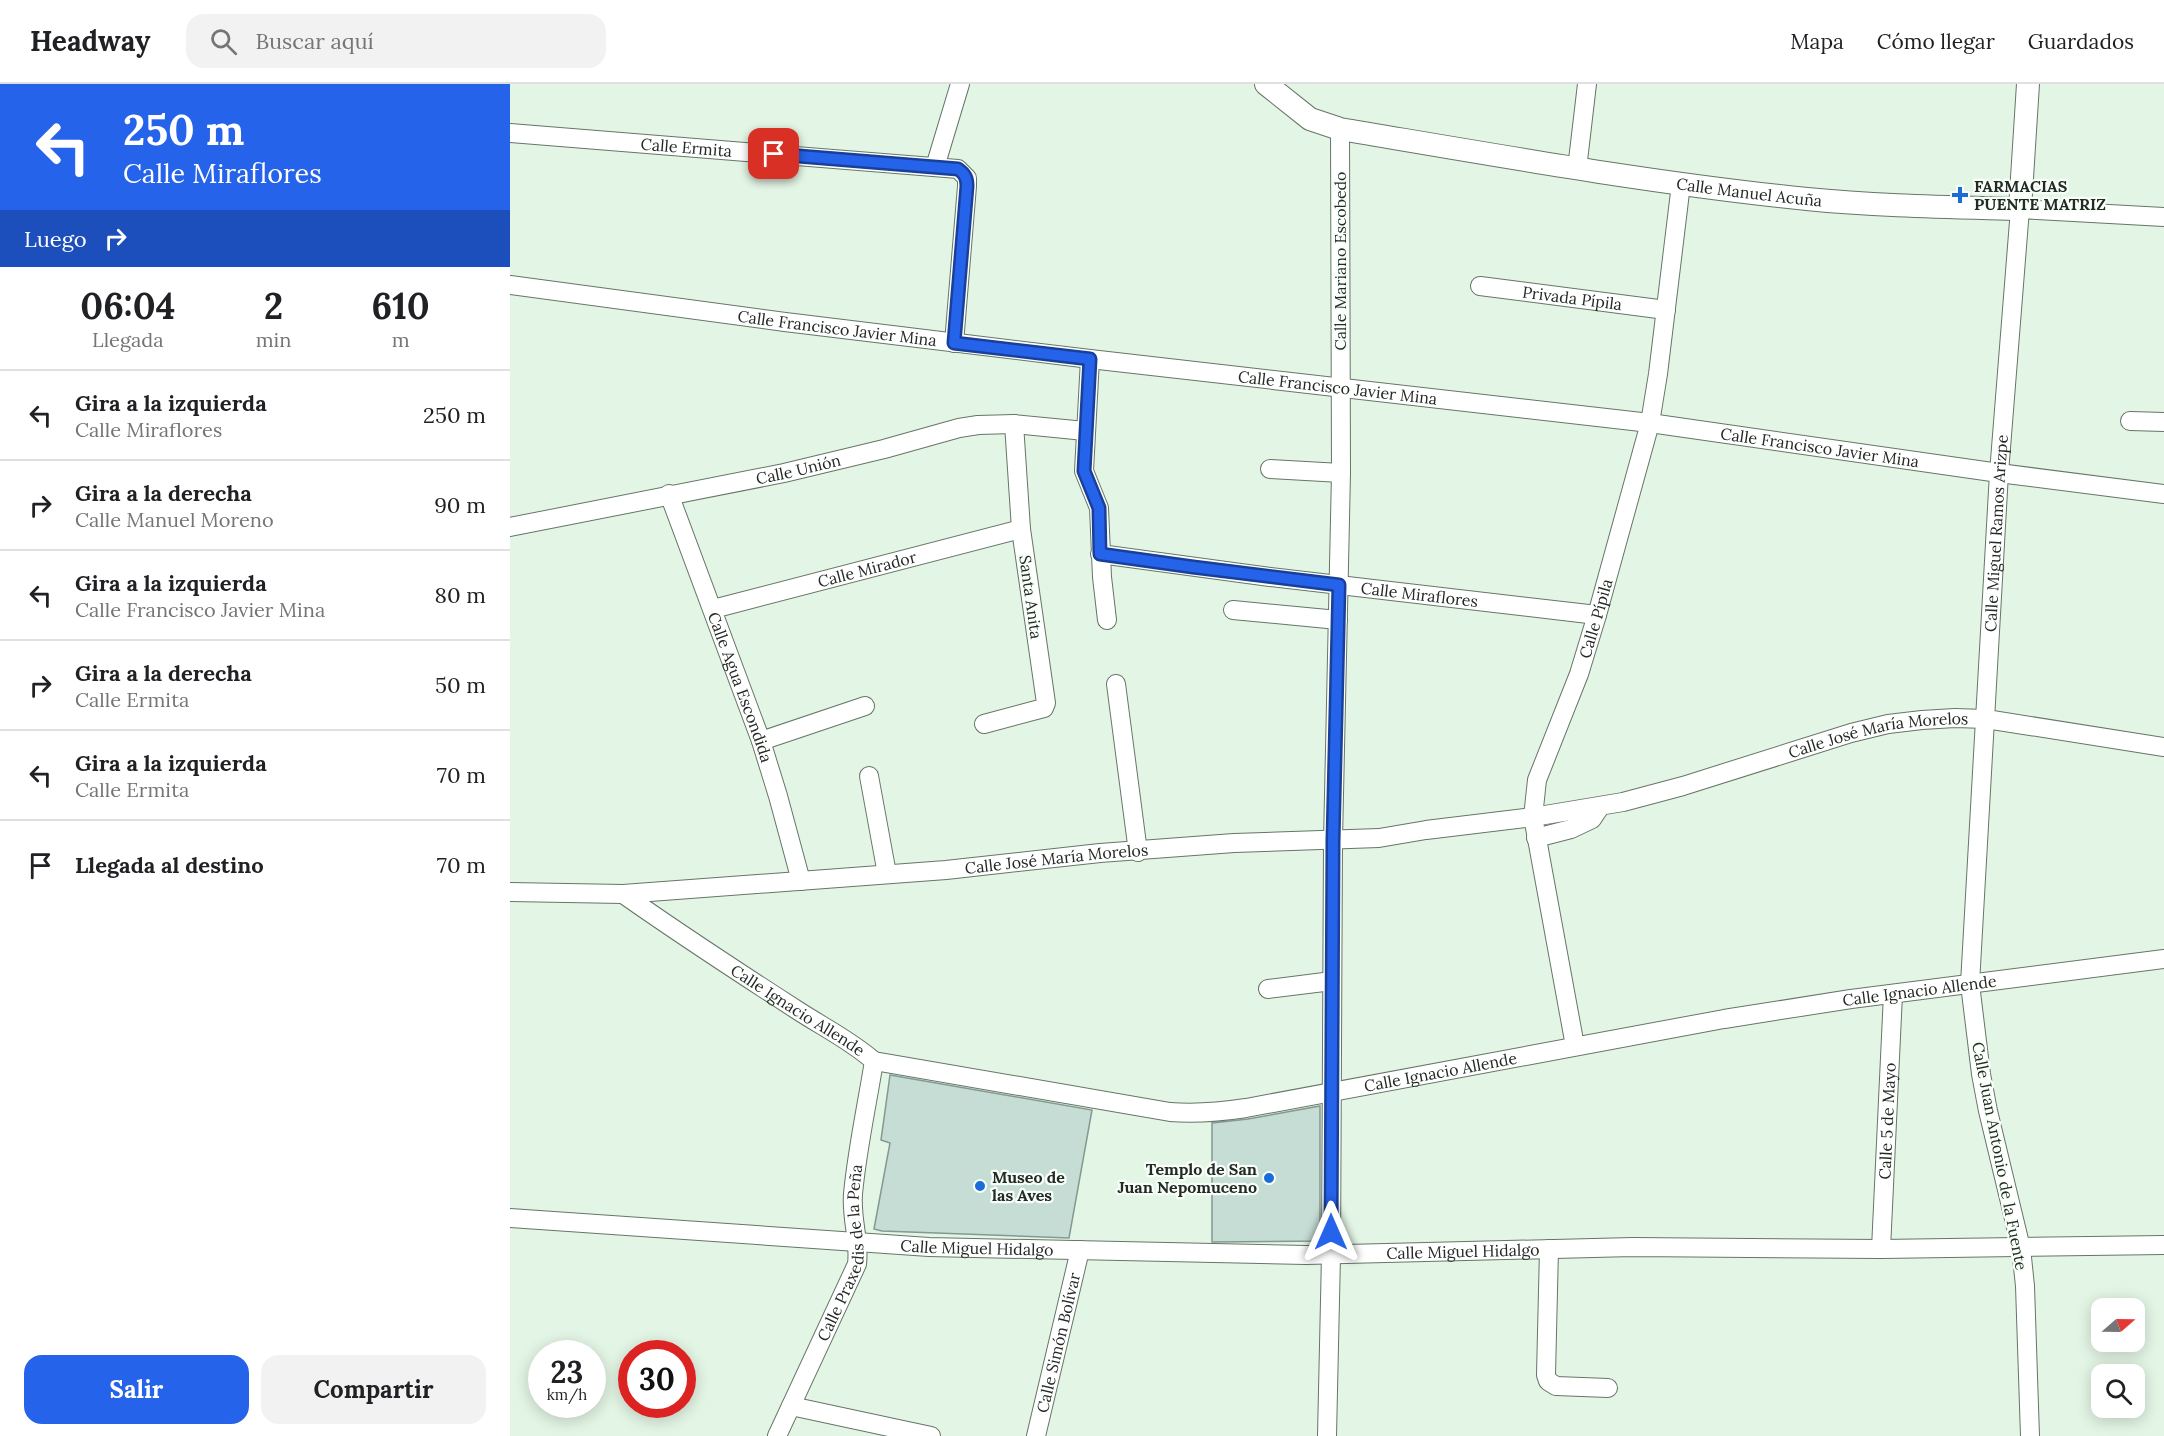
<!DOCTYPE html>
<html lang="es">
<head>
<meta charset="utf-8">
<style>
  body { margin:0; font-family:Lora,serif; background:#f2f2f2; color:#202124; height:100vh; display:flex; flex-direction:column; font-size:22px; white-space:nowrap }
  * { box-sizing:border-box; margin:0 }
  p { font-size:20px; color:#757577 }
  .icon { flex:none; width:33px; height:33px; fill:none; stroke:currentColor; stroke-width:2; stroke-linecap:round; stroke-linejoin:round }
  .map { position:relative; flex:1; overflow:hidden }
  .details { display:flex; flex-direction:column; background:#fff; width:510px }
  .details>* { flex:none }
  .guide { background:#2563eb; color:#fff; overflow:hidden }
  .needle { width:39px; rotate:70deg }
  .fabs { position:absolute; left:1581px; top:1214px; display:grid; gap:12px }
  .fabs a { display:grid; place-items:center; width:54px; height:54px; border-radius:12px; background:#fff; box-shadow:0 3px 15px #0003; font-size:30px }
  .speed { position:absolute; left:18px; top:1256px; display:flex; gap:12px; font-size:30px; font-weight:700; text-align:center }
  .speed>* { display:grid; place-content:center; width:78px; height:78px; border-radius:50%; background:#fff; box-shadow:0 3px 15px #0003; line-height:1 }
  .speed small { font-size:15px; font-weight:400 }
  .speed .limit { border:9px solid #d22; background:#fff; color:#111 }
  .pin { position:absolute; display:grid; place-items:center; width:51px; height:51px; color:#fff; margin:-26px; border-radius:12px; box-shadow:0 3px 9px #0006 }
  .me { position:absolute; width:66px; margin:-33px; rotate:0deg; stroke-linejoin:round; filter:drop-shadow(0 0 4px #0008) }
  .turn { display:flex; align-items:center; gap:21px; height:126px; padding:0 24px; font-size:27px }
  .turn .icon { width:78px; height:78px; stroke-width:2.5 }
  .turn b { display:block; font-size:42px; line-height:51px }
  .then { display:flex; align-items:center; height:57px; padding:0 24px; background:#0003; gap:12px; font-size:22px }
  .eta { display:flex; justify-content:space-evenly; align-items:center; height:102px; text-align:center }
  .eta b { font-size:36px; font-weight:800; line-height:42px }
  .cta { display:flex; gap:12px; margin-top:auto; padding:12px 24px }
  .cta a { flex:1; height:69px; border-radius:18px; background:#2563eb; color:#fff; font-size:24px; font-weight:800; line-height:69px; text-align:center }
  .cta a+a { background:#f2f2f2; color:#202124 }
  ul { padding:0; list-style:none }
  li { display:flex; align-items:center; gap:18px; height:90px; padding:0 24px; border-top:2px solid #e0e0e0 }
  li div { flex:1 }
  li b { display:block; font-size:22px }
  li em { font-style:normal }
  header { display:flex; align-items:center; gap:36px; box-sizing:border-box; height:84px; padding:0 30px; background:#fff; border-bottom:2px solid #e0e0e0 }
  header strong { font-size:28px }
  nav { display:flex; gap:33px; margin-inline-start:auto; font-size:21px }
  .search { width:420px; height:54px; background:#f2f2f2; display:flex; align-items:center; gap:15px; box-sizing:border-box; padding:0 21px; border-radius:18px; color:#757577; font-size:22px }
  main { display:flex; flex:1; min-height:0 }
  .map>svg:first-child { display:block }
  .building { fill:#c5ddd4; stroke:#839991; stroke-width:1.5 }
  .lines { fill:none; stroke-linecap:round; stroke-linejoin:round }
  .minor-casing { stroke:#667567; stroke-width:20 }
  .major-casing { stroke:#667567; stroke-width:24 }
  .minor { stroke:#fff; stroke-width:18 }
  .major { stroke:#fff; stroke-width:22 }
  .route-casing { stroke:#184099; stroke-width:15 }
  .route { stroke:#2563eb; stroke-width:10 }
  .poi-dot { fill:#1a6dd7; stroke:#f8fff9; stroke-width:2 }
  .labels { text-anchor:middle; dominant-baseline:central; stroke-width:4.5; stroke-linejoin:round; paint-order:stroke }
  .street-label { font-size:16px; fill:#232924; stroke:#f8fff9 }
  .poi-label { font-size:16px; font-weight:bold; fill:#232924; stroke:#f8fff9; text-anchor:start }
</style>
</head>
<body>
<header>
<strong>Headway</strong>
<div class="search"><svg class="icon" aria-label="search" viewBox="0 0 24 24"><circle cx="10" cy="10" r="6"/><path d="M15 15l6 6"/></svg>Buscar aquí</div>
<nav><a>Mapa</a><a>Cómo llegar</a><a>Guardados</a></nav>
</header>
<main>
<section class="details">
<div class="guide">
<div class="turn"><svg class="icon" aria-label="left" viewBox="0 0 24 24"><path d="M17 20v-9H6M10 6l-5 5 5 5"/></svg><div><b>250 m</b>Calle Miraflores</div></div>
<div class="then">Luego<svg class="icon" aria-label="right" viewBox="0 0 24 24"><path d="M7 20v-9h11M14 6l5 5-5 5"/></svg></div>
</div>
<div class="eta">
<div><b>06:04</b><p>Llegada</p></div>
<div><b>2</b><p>min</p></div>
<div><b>610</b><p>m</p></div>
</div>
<ul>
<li><svg class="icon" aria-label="left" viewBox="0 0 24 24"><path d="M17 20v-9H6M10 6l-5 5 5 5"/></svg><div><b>Gira a la izquierda</b><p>Calle Miraflores</p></div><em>250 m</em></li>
<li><svg class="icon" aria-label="right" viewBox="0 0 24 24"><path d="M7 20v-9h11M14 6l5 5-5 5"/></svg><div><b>Gira a la derecha</b><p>Calle Manuel Moreno</p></div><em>90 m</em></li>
<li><svg class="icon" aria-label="left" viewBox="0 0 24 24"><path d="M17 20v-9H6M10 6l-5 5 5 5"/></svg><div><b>Gira a la izquierda</b><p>Calle Francisco Javier Mina</p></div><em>80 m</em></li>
<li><svg class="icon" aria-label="right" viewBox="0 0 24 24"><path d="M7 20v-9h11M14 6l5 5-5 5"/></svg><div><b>Gira a la derecha</b><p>Calle Ermita</p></div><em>50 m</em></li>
<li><svg class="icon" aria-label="left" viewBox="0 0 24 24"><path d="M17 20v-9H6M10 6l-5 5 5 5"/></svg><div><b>Gira a la izquierda</b><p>Calle Ermita</p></div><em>70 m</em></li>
<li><svg class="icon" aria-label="arrive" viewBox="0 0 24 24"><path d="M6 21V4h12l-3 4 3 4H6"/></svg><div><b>Llegada al destino</b></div><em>70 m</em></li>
</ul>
<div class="cta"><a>Salir</a><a>Compartir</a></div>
</section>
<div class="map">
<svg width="1654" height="1352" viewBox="0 0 1654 1352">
  <rect width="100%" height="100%" fill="#e3f5e5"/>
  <path class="building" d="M380,991L582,1026L559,1154L372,1147L364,1145L380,1059L371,1056Z
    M810,1022V1157L702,1158V1039L738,1035Z"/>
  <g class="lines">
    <defs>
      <g id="minor">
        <path id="s1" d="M0,49L448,85L457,94V102L444,259"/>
        <path d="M425,83L450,0"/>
        <path d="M1067,85L1077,0"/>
        <path id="s2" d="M0,201L275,238L580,275L1140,339L1489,389L1654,410"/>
        <path id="s3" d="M970,202L1156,226"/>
        <path d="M580,275L574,387L589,424L592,493L597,536"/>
        <path d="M1620,337L1654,338"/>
        <path d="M760,385L831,389"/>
        <path id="s4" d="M159,410L251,657L268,712L291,797"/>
        <path id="s5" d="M0,443L274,389L374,365L449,344L468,341L504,340L575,347"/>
        <path id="s6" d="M590,470L760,493L1087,531"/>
        <path id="s7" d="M203,525L511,445"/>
        <path d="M723,526L828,536"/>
        <path d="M606,600L628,768"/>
        <path d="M474,640L530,625L534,624L536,619L511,445L504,340"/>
        <path d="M251,657L355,622"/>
        <path d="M359,692L377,790"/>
        <path d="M1026,754L1061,745L1082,735L1090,723"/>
        <path id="s8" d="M0,808L113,810L436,786L590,769L724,759L869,754L916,746L1023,733L1113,718L1173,702L1341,649L1378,640L1412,636L1445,634L1476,635L1654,663"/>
        <path id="s9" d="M113,810C170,850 228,888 287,926C313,943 340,956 364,977L660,1028C686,1030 710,1028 736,1024L1214,935L1341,915L1654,875"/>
        <path d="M758,905L822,897"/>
        <path id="s10" d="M1065,962L1023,733L1027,696L1069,590L1087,531L1140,339L1148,290L1171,100"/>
        <path id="s11" d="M0,1134L419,1163L796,1171L1123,1163L1371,1165L1654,1161"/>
        <path d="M1039,1165L1036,1291L1038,1297L1046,1302L1098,1304"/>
        <path id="s12" d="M1371,1165L1383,910"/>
        <path d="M281,1322L421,1352"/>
        <path id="s13" d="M267,1352L347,1180C350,1156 341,1136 343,1110C347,1066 357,1021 364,977"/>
        <path id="s14" d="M526,1352L570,1166"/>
        <path d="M817,1352L821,1171L823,757L831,389L830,45"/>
        <path id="s15" d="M1520,1352L1515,1202L1511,1164L1478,1027L1471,990L1460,900L1489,389L1510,125L1654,133"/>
      </g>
      <g id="major">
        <path id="s16" d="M756,0L800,35L830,45C985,71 1140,99 1297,115C1367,122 1439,123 1510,125L1518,0"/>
      </g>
    </defs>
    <use href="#minor" class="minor-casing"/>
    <use href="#major" class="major-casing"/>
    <use href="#minor" class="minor"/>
    <use href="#major" class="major"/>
  </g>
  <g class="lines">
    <defs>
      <path id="route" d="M264,70L448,85C455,90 457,94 457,102L444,259L580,275L574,387L589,424L590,470L683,483L829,501L823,757L821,1148"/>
    </defs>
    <use href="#route" class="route-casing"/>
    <use href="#route" class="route"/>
  </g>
  <g class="poi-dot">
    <path d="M1447 102h6v6h6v6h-6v6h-6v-6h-6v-6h6z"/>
    <circle cx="759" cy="1094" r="6"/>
    <circle cx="470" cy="1102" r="6"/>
  </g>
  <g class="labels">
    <g class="street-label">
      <text stroke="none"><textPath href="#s1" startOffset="177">Calle Ermita</textPath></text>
      <text stroke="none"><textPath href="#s16" startOffset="502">Calle Manuel Acuña</textPath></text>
      <text transform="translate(830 177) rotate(-90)">Calle Mariano Escobedo</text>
      <text stroke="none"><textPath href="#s3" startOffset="93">Privada Pípila</textPath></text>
      <text stroke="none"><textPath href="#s2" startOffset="330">Calle Francisco Javier Mina</textPath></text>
      <text stroke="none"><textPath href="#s2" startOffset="834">Calle Francisco Javier Mina</textPath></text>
      <text stroke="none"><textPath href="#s2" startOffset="1320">Calle Francisco Javier Mina</textPath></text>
      <text stroke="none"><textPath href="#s5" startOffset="294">Calle Unión</textPath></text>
      <text stroke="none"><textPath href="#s15" startOffset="909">Calle Miguel Ramos Arizpe</textPath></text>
      <text stroke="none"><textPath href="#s7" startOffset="159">Calle Mirador</textPath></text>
      <text stroke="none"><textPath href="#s6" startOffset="322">Calle Miraflores</textPath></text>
      <text transform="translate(521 513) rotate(82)">Santa Anita</text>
      <text stroke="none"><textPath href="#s10" startOffset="442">Calle Pípila</textPath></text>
      <text stroke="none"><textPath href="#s4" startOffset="206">Calle Agua Escondida</textPath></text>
      <text stroke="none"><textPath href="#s8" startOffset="1383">Calle José María Morelos</textPath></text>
      <text stroke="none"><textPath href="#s8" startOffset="548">Calle José María Morelos</textPath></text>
      <text stroke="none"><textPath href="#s9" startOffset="1362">Calle Ignacio Allende</textPath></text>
      <text stroke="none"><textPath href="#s9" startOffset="210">Calle Ignacio Allende</textPath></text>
      <text stroke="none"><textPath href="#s9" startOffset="876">Calle Ignacio Allende</textPath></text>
      <text stroke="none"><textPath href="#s12" startOffset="128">Calle 5 de Mayo</textPath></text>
      <text transform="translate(1490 1072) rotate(79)">Calle Juan Antonio de la Fuente</text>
      <text stroke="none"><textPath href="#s11" startOffset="468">Calle Miguel Hidalgo</textPath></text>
      <text stroke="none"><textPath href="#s11" startOffset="954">Calle Miguel Hidalgo</textPath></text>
      <text stroke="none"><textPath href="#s13" startOffset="198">Calle Praxedis de la Peña</textPath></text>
      <text stroke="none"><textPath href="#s14" startOffset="96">Calle Simón Bolívar</textPath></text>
    </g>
    <g class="poi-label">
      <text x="1464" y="102">FARMACIAS<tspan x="1464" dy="18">PUENTE MATRIZ</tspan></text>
      <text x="747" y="1085" text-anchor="end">Templo de San<tspan x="747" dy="18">Juan Nepomuceno</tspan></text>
      <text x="482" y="1093">Museo de<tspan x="482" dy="18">las Aves</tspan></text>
    </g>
  </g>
</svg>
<div class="fabs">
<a><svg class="needle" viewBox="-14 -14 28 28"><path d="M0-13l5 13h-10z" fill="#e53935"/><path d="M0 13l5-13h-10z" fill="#757577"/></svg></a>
<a><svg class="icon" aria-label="search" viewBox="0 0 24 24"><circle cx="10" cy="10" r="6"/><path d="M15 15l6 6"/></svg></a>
</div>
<div class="speed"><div>23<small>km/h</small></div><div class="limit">30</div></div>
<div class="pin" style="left:264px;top:70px;background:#d93025"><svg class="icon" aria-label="arrive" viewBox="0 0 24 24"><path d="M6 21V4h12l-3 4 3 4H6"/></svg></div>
<svg class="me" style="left:821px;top:1148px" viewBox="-20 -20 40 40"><path d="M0-17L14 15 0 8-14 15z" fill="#2563eb" stroke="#fff" stroke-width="4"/></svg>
</div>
</main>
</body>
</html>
